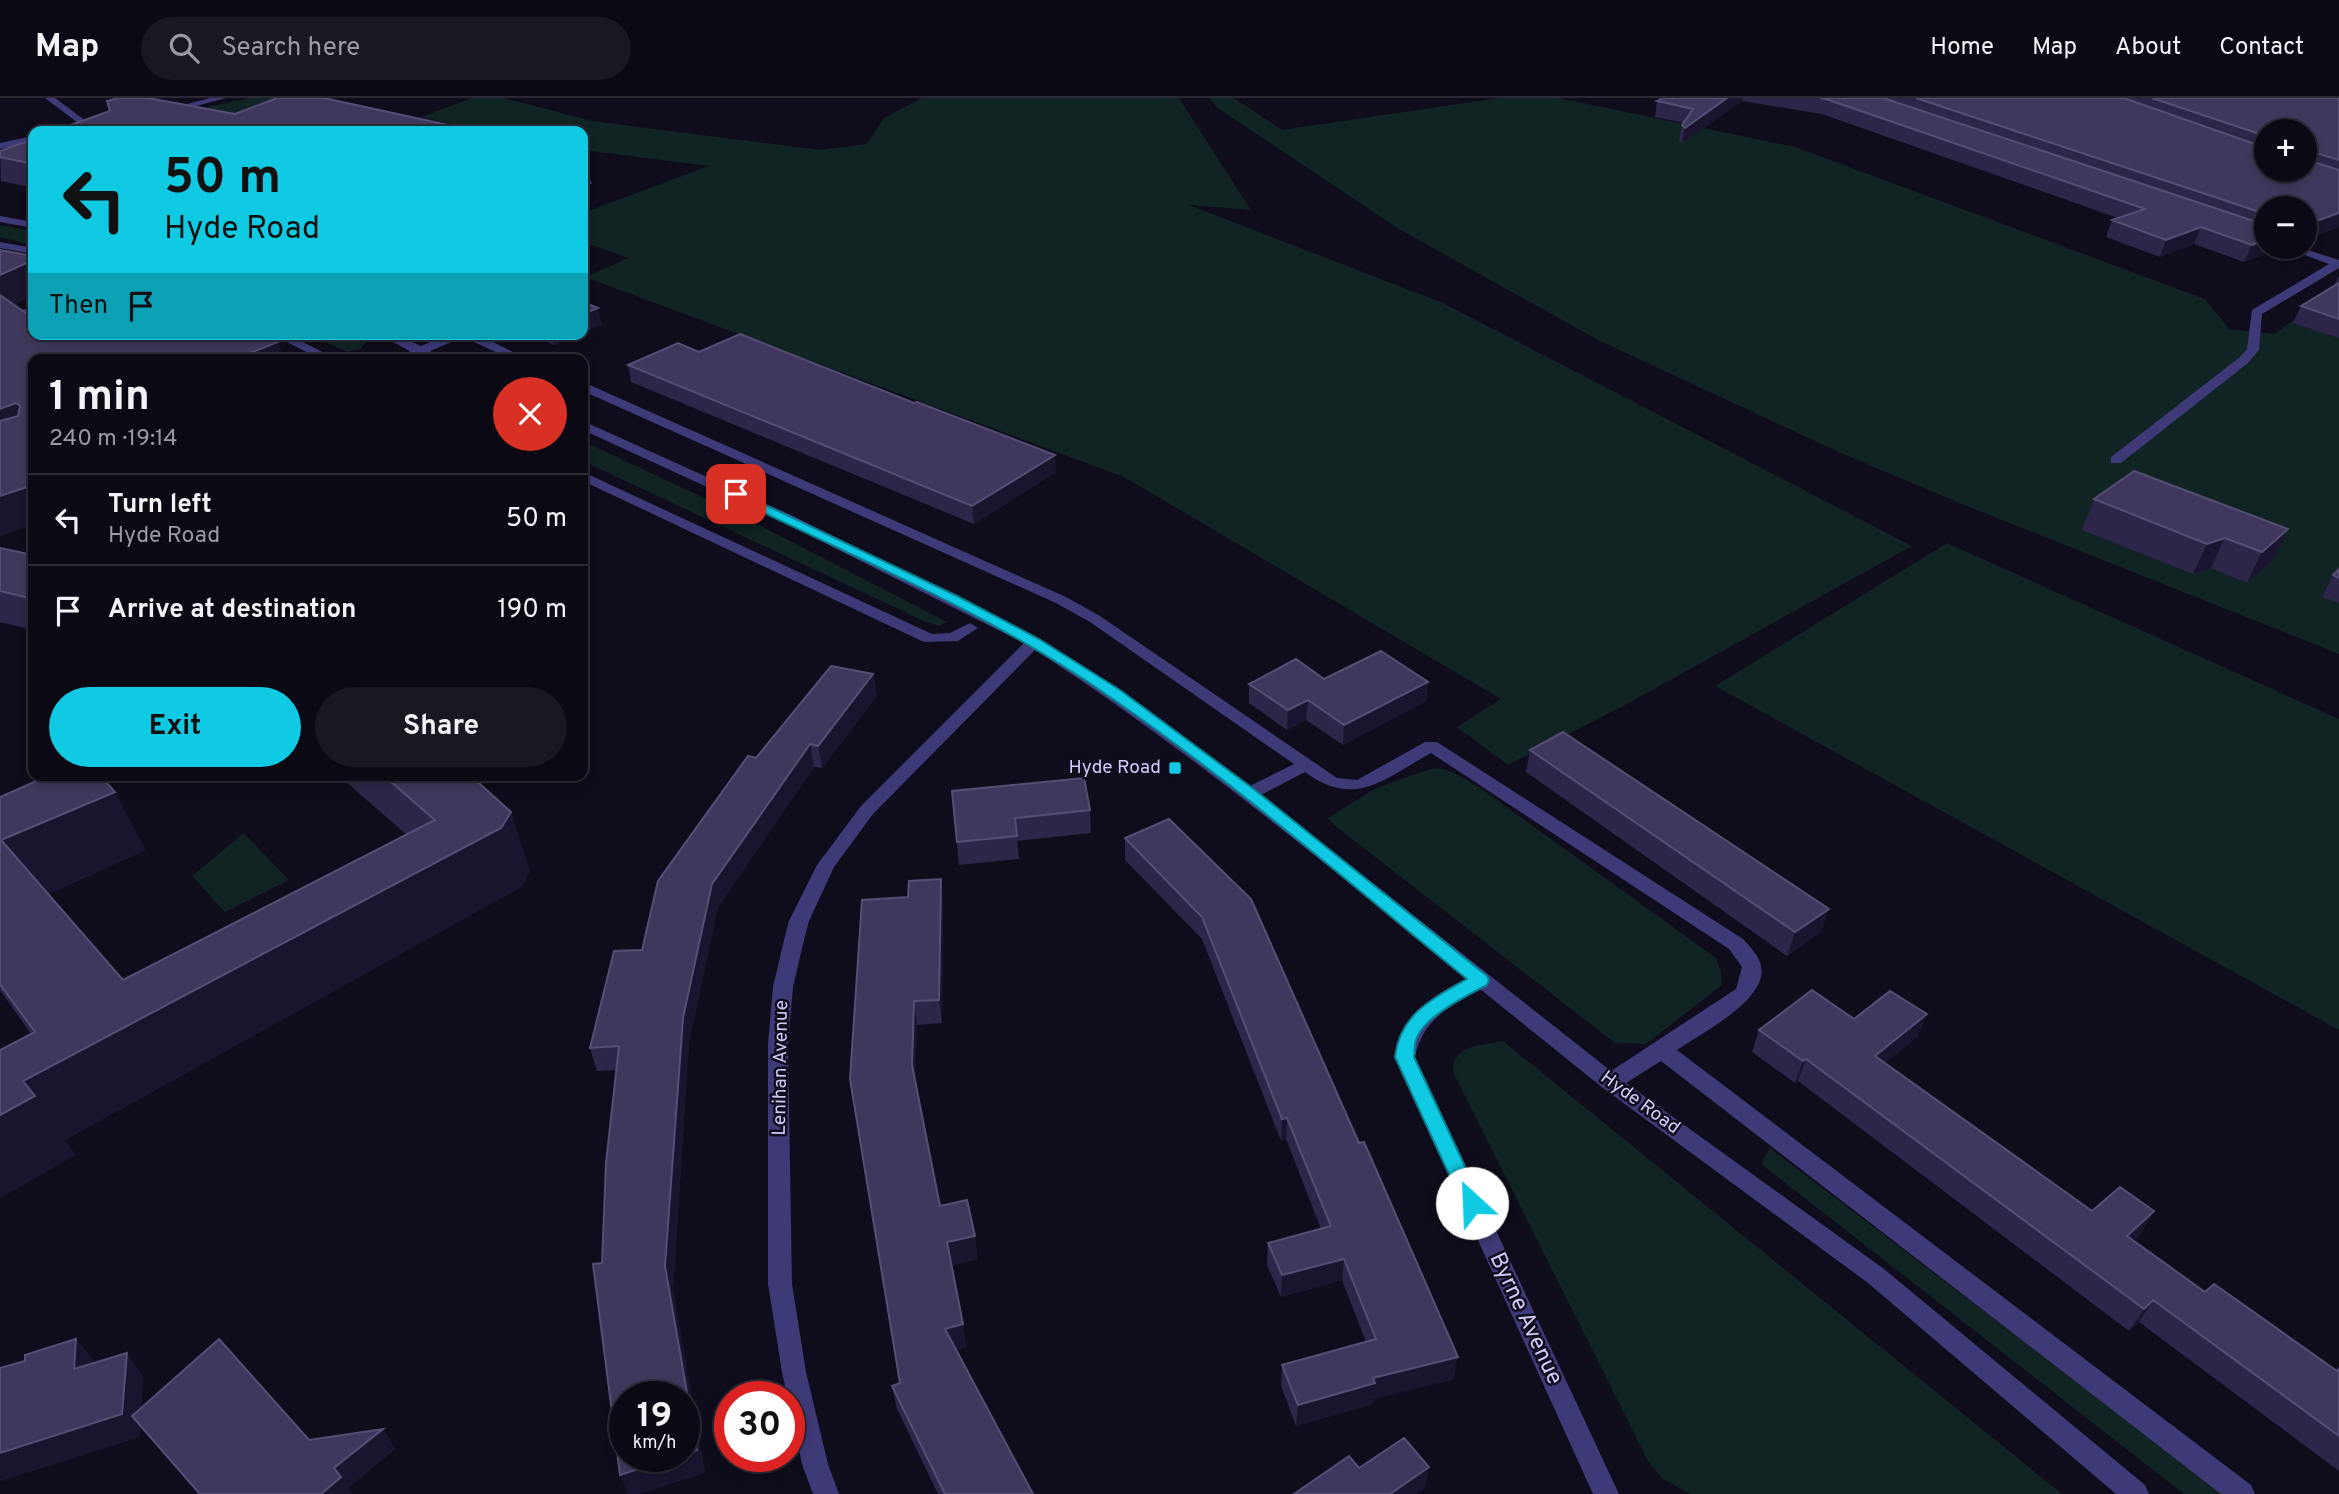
<!DOCTYPE html>
<html lang="en">
<head>
<meta charset="utf-8">
<style>
  body { margin:0; font-family:Overpass,sans-serif; background:#191722; color:#f1f3f6; height:100vh; display:flex; flex-direction:column; font-size:26px; white-space:nowrap }
  * { box-sizing:border-box; margin:0 }
  p { font-size:23px; color:#9a9aa0 }
  .icon { flex:none; width:38px; height:38px; fill:none; stroke:currentColor; stroke-width:2; stroke-linecap:round; stroke-linejoin:round }
  .map { position:relative; flex:1; overflow:hidden }
  .drawer { position:absolute; left:28px; top:256px; width:560px; height:427px; display:flex; flex-direction:column; background:#0b0914; border-radius:14px; box-shadow:0 4px 10px #0003,0 0 0 2px #2b2a34 }
  .drawer>* { flex:none }
  .top-card { position:absolute; left:28px; top:28px; width:560px; height:214px; border-radius:14px; box-shadow:0 4px 10px #0003,0 0 0 2px #2b2a34; background:#0fcae2; color:#111; overflow:hidden }
  .controls { position:absolute; left:2254px; top:21px; display:grid; gap:14px }
  .controls a { display:grid; place-items:center; width:63px; height:63px; border-radius:50%; background:#0b0914; box-shadow:0 4px 10px #0003,0 0 0 2px #2b2a34; font-size:35px }
  .speed { position:absolute; left:609px; top:1283px; display:flex; gap:14px; font-size:35px; font-weight:700; text-align:center }
  .speed>* { display:grid; place-content:center; width:91px; height:91px; border-radius:50%; background:#0b0914; box-shadow:0 4px 10px #0003,0 0 0 2px #2b2a34; line-height:1 }
  .speed small { font-size:18px; font-weight:400 }
  .speed .limit { border:10px solid #d22; background:#fff; color:#111 }
  .pin { position:absolute; display:grid; place-items:center; width:60px; height:60px; color:#fff; margin:-30px; border-radius:14px; box-shadow:0 4px 10px #0006 }
  .me { position:absolute; width:77px; margin:-38px; rotate:335deg; stroke-linejoin:round; filter:drop-shadow(0 0 5px #0008) }
  .turn { display:flex; align-items:center; gap:24px; height:147px; padding:0 21px; font-size:32px }
  .turn .icon { width:91px; height:91px; stroke-width:2.5 }
  .turn b { display:block; font-size:49px; line-height:60px }
  .then { display:flex; align-items:center; height:66px; padding:0 21px; background:#0003; gap:14px; font-size:26px }
  .round { display:grid; place-items:center; flex:none; width:74px; height:74px; border-radius:37px; background:#191722 }
  .overview { display:flex; align-items:center; justify-content:space-between; height:119px; padding:0 21px }
  h1 { font-size:42px; font-weight:700; line-height:52px }
  .primary-button { display:flex; gap:14px; margin-top:auto; padding:14px 21px }
  .primary-button a { flex:1; height:80px; border-radius:42px; background:#0fcae2; color:#111; font-size:28px; font-weight:700; line-height:80px; text-align:center }
  .primary-button a+a { background:#191722; color:#f1f3f6 }
  ul { padding:0; list-style:none }
  li { display:flex; align-items:center; gap:21px; height:91px; padding:0 21px; border-top:2px solid #2b2a34 }
  li div { flex:1 }
  li b { display:block; font-size:26px }
  li em { font-style:normal }
  header { display:flex; align-items:center; gap:42px; box-sizing:border-box; height:98px; padding:0 35px; background:#0b0914; border-bottom:2px solid #2b2a34 }
  header strong { font-size:33px }
  nav { display:flex; gap:38px; margin-inline-start:auto; font-size:24px }
  .search { width:490px; height:63px; background:#191722; display:flex; align-items:center; gap:18px; box-sizing:border-box; padding:0 24px; border-radius:38px; color:#9a9aa0; font-size:26px }
  .map>svg:first-child { display:block }
  .green { fill:#102424 }
  .lines { fill:none; stroke-linecap:round; stroke-linejoin:round }
  .minor { fill:#3d3a77; fill-rule:evenodd }
  .wall { fill:#2d2648; fill-rule:evenodd }
  .shaded-wall { fill:#1a142e }
  .building { fill:#3f385c; stroke:#564f75; stroke-width:2 }
  .route { fill:#0fcae2; stroke:#0a8393; stroke-width:2 }
  .poi-dot { fill:#0fcae2; stroke:#0f0c1b; stroke-width:2.5 }
  .labels { text-anchor:middle; dominant-baseline:central; stroke-width:5; stroke-linejoin:round; paint-order:stroke }
  .poi-label { font-size:19px; fill:#d0cafb; stroke:#0f0c1b; text-anchor:end }
  .street-label { font-size:19px; fill:#d0cafb; stroke:#0f0c1b }
  .near-street-label { font-size:23px; fill:#d0cafb; stroke:#0f0c1b }
</style>
</head>
<body>
<header>
<strong>Map</strong>
<div class="search"><svg class="icon" aria-label="search" viewBox="0 0 24 24"><circle cx="10" cy="10" r="6"/><path d="M15 15l6 6"/></svg>Search here</div>
<nav><a>Home</a><a>Map</a><a>About</a><a>Contact</a></nav>
</header>
<div class="map">
<svg width="2339" height="1396" viewBox="0 0 2339 1396">
  <rect width="100%" height="100%" fill="#0f0c1b"/>
  <path class="green" d="M249,0H287L253,19L198,11Z
    M472,0H504L592,23L820,52L867,46L884,20L922,0H1179L1251,112L1189,107L1443,205L1912,448L1625,607L1508,667L1457,629L1501,601L1124,379L585,179L629,160L583,144V115L709,68L583,52V33H482L421,19Z
    M1210,0H1234L1282,32L1499,0H1559L1795,49L2205,201L2229,231L2275,236L2293,222L2339,238V556L1962,406L1843,356L1598,242L1397,130L1216,9Z
    M0,127L33,133V147L0,139Z
    M309,236H353L368,242L360,251L347,254Z
    M583,343L738,416L947,524L939,528L928,525L583,363Z
    M1947,445L2339,621V932L1715,588Z
    M1433,670C1450,670 1465,681 1479,689L1716,860L1721,874L1722,887L1646,946L1615,945L1334,727L1328,720L1376,690Z
    M244,735L289,782L225,814L192,778Z
    M1503,943L2062,1396H1691L1663,1381L1648,1363L1453,974C1453,946 1480,948 1503,943Z
    M1770,1050L2223,1396H2184L1761,1066Z"/>
  <g class="lines">
    <path class="minor" d="M45,0H55L94,29L86,31Z
      M210,0H226L166,16L161,13Z
      M33,38V44L0,51V45Z
      M583,73L588,76L592,86L583,84Z
      M0,118L33,124V130L0,124Z
      M0,144L33,150V156L0,150Z
      M2283,149H2298L2339,162V170L2262,216L2259,252L2248,265L2121,365H2111V359L2240,259L2247,251L2252,212L2329,166Z
      M33,209V216L0,225V218Z
      M271,236H287L336,261H320Z
      M378,236H394L421,248L449,236H477L527,261H511L463,239L430,253L444,261H428L420,257L412,261H395L410,253Z
      M583,284L1066,499L1100,518L1337,680L1357,682L1425,644H1437L1743,841C1750,849 1759,857 1761,868C1769,901 1700,936 1677,952L2251,1387L2255,1396H2221L1661,963L1626,985L1884,1171L2145,1387L2149,1396H2116L1868,1185L1603,990L1480,891C1449,908 1422,923 1415,959L1619,1396H1593L1395,959C1403,917 1431,899 1467,880C1326,767 1187,650 1035,552L873,716L834,769L809,823L805,838L793,889L788,946L792,1186L806,1274L828,1366L839,1396H813L802,1366L782,1274L768,1186V946L773,889L785,838L789,823L817,767L861,708L1024,545L781,423L583,332V323L791,417L1040,541L1121,593L1250,688L1294,666L1090,524L1056,505L583,293ZM1431,655L1729,851L1742,869L1736,891L1611,973L1261,697L1305,674C1355,711 1384,681 1431,655Z
      M583,374L932,536L950,535L970,525L978,530L958,543L924,544L583,383Z"/>
  </g>
  <path class="wall" d="M1663,0H2339V129L2305,142V110H2266V149L2281,150L2244,164L2194,146L2160,159L2106,139L2112,122L2118,120L1822,16L1742,3L1682,45L1679,43L1682,27L1684,25L1655,19L1657,3ZM2266,33L2305,72H2266Z
    M33,41V90L1,83L0,53Z
    M2338,179H2339V240L2293,225L2301,208L2334,188Z
    M528,236H581L554,247Z
    M699,254L1056,374L974,426L631,284L628,267Z
    M2094,401L2288,431L2273,462L2247,485L2211,470L2193,476L2082,432Z
    M0,450L33,457V532L0,524Z
    M2339,471V505L2322,499L2333,477Z
    M873,576L877,598L822,670L814,669L718,809L689,944L673,1191L705,1375L602,1165L617,972L597,973L590,950L642,852L756,660Z
    M1324,581L1428,584L1426,603L1343,647L1306,622L1287,632L1249,605V586Z
    M1530,652L1821,834L1787,858L1526,674Z
    M338,677H470L530,773L521,789L65,1042L75,1057L0,1100V952L31,936L0,892V699L146,752L48,796L123,882L407,737Z
    M952,693L1090,712L1091,735L1017,743L1019,761L959,767Z
    M1169,721L1454,1281L1373,1301L1372,1306L1296,1328L1281,1288L1282,1267L1366,1244L1342,1182L1281,1199L1267,1167L1268,1145L1321,1131L1286,1041L1281,1043L1202,841L1125,762V740Z
    M943,804L942,925L917,927L915,986L940,1108L978,1161L951,1167L963,1226L966,1249L956,1252L1033,1396H938L897,1311L892,1288L900,1285L850,981Z
    M1927,916L1917,939L1885,965L2092,1113H2154L2141,1135L2133,1143L2205,1194L2336,1272L2339,1269V1373L2139,1224L2129,1233L1798,983L1795,985L1752,954L1759,932L1854,921Z
    M76,1241L94,1264L93,1265L143,1278L141,1310L309,1342L383,1331L395,1351L348,1390L352,1396H198L140,1328L139,1339L0,1383V1270L25,1263Z"/>
  <path class="shaded-wall" d="M1727,0H1742V3L1682,45L1685,30Z
    M2305,54H2313L2306,70H2305Z
    M2339,115V129L2305,142V127Z
    M2201,129L2194,146L2160,159L2166,142Z
    M2266,142V149H2282L2281,150L2244,164L2252,147Z
    M33,162V198L0,214V177Z
    M598,210L602,227L583,235V216Z
    M552,236H581L554,247Z
    M278,244L284,261H235Z
    M16,305L32,338L0,349V311Z
    M1055,357L1056,374L974,426L972,408Z
    M33,387V427L0,438V398Z
    M2288,431L2273,462L2247,485L2262,454Z
    M2225,440L2211,470L2193,476L2207,446Z
    M873,576L877,598L822,670L818,648Z
    M1428,584L1426,603L1343,647L1344,627Z
    M1308,602L1306,622L1287,632L1288,612Z
    M810,646L814,669L718,809L689,944L673,1191L705,1375L639,1396H628L620,1377L680,1358H684L665,1168L683,920L712,786Z
    M115,694L146,752L36,801L1,742Z
    M511,714L530,773L521,789L65,1042L75,1057L0,1100V1017L23,983Z
    M941,781L943,804L942,925L939,902Z
    M1829,811L1821,834L1787,858L1795,834Z
    M914,903L917,927L915,991L912,967Z
    M1927,916L1917,939L1866,981L1875,958Z
    M1806,961L1798,983L1795,985L1803,963Z
    M1287,1020L1286,1041L1281,1043L1282,1021Z
    M2154,1113L2141,1135L2113,1161L2127,1138Z
    M975,1138L978,1161L950,1168L947,1144Z
    M1344,1161L1342,1182L1281,1199L1282,1177Z
    M2153,1202L2139,1224L2129,1233L2144,1211Z
    M963,1226L966,1249L949,1253L945,1231Z
    M76,1241L94,1264L91,1294L74,1271Z
    M127,1255L143,1278L140,1327L132,1318L140,1328L139,1339L0,1383V1355Z
    M1458,1259L1454,1281L1373,1301L1372,1306L1296,1328L1298,1307L1373,1280Z
    M383,1331L395,1351L348,1390L352,1396H321L334,1370Z
    M1429,1369L1425,1390L1417,1396H1390Z"/>
  <path class="building" d="M119,0H148L235,16L277,0H324L476,33H54L110,13L107,3Z
    M1663,0H1727L1685,30L1682,27L1693,11L1657,3Z
    M1820,0H1883L2266,127V142L2252,147L2201,129L2166,142L2112,122L2145,111L1826,1Z
    M1916,0H2124L2266,50V72H2305V61L2339,72V115L2305,127V110H2266V116Z
    M2152,0H2339V62L2313,54H2305V33H2266V38Z
    M33,41V66L0,59V53Z
    M0,152L33,158V162L0,177Z
    M2339,185V221L2301,208Z
    M0,197L33,220V236H262L278,244L235,261H229L226,259L221,261H33V387L0,398V323L18,318L20,308L16,305L0,311Z
    M583,204L598,210L583,216Z
    M740,236L914,305L917,304L1055,357L972,408L628,267L678,245L699,254Z
    M2134,373L2288,431L2262,454L2225,440L2207,446L2094,401Z
    M0,450L33,457V501L0,493Z
    M2339,471V480L2333,477Z
    M1381,553L1428,584L1344,627L1308,602L1288,612L1249,586L1296,561L1324,581Z
    M831,568L873,576L818,648L810,646L712,786L683,920L665,1168L697,1352L684,1357V1298H625V1358H680L620,1377L593,1166L602,1165L606,1065L619,948L590,950L614,853L642,852L658,783L748,658L756,660Z
    M1563,634L1829,811L1795,834L1530,652Z
    M50,677H100L115,694L1,742L123,882L435,722L383,677H470L511,714L501,730L23,983L35,998L0,1017V952L35,934L0,886V699Z
    M1084,680L1090,712L1015,720L1017,738L957,744L952,693Z
    M1169,721L1251,801L1359,1045L1364,1044L1458,1259L1373,1280L1375,1285L1298,1307L1282,1267L1376,1241L1344,1161L1282,1177L1268,1145L1331,1128L1287,1020L1282,1021L1202,819L1125,740Z
    M941,781L939,902L914,903L912,967L940,1108L967,1102L975,1138L947,1144L963,1226L945,1231L1033,1396H945L892,1288L900,1285L850,981L862,802L908,799L909,783Z
    M1812,892L1854,921L1890,893L1927,916L1875,958L2092,1113L2120,1089L2154,1113L2127,1138L2205,1194L2214,1186L2337,1273L2339,1271V1338L2153,1202L2144,1211L1806,961L1803,963L1759,932Z
    M76,1241L74,1271L127,1255L122,1316L0,1355V1270L25,1263V1257Z
    M219,1241L309,1342L383,1331L334,1370L341,1379L321,1396H200L132,1318Z
    M1404,1340L1429,1369L1390,1396H1294L1349,1358L1359,1370Z"/>
  <path class="route" d="M736,393L957,498L1039,541L1120,592L1255,692L1487,878L1489,882L1487,887C1466,898 1423,919 1416,942C1414,947 1415,954 1414,959L1482,1105L1479,1111L1472,1113L1465,1111L1395,959C1400,916 1432,901 1467,881C1350,786 1235,685 1110,599C993,517 859,461 731,399V394Z"/>
  <rect class="poi-dot" x="1168" y="663" width="14" height="14" rx="3.5"/>
  <g class="labels">
    <g class="poi-label">
      <text x="1161" y="670">Hyde Road</text>
    </g>
    <g class="street-label">
      <text transform="translate(781 970) rotate(-89)">Lenihan Avenue</text>
      <text transform="translate(1640 1005) rotate(36)">Hyde Road</text>
    </g>
    <g class="near-street-label">
      <text transform="translate(1525 1221) rotate(65)">Byrne Avenue</text>
    </g>
  </g>
</svg>
<div class="controls">
<a>+</a>
<a>−</a>
</div>
<div class="speed"><div>19<small>km/h</small></div><div class="limit">30</div></div>
<div class="pin" style="left:736px;top:396px;background:#d93025"><svg class="icon" aria-label="arrive" viewBox="0 0 24 24"><path d="M6 21V4h12l-3 4 3 4H6"/></svg></div>
<svg class="me" style="left:1472px;top:1105px" viewBox="-20 -20 40 40"><circle r="19" fill="#fff"/><path d="M0-13L10 11 0 6-10 11z" fill="#0fcae2"/></svg>
<div class="top-card">
<div class="turn"><svg class="icon" aria-label="left" viewBox="0 0 24 24"><path d="M17 20v-9H6M10 6l-5 5 5 5"/></svg><div><b>50 m</b>Hyde Road</div></div>
<div class="then">Then<svg class="icon" aria-label="arrive" viewBox="0 0 24 24"><path d="M6 21V4h12l-3 4 3 4H6"/></svg></div>
</div>
<section class="drawer">
<div class="overview"><div><h1>1 min</h1><p>240 m · 19:14</p></div><a class="round" style="background:#d93025;color:#fff"><svg class="icon" aria-label="close" viewBox="0 0 24 24"><path d="M6 6l12 12M18 6L6 18"/></svg></a></div>
<ul>
<li><svg class="icon" aria-label="left" viewBox="0 0 24 24"><path d="M17 20v-9H6M10 6l-5 5 5 5"/></svg><div><b>Turn left</b><p>Hyde Road</p></div><em>50 m</em></li>
<li><svg class="icon" aria-label="arrive" viewBox="0 0 24 24"><path d="M6 21V4h12l-3 4 3 4H6"/></svg><div><b>Arrive at destination</b></div><em>190 m</em></li>
</ul>
<div class="primary-button"><a>Exit</a><a>Share</a></div>
</section>
</div>
</body>
</html>
